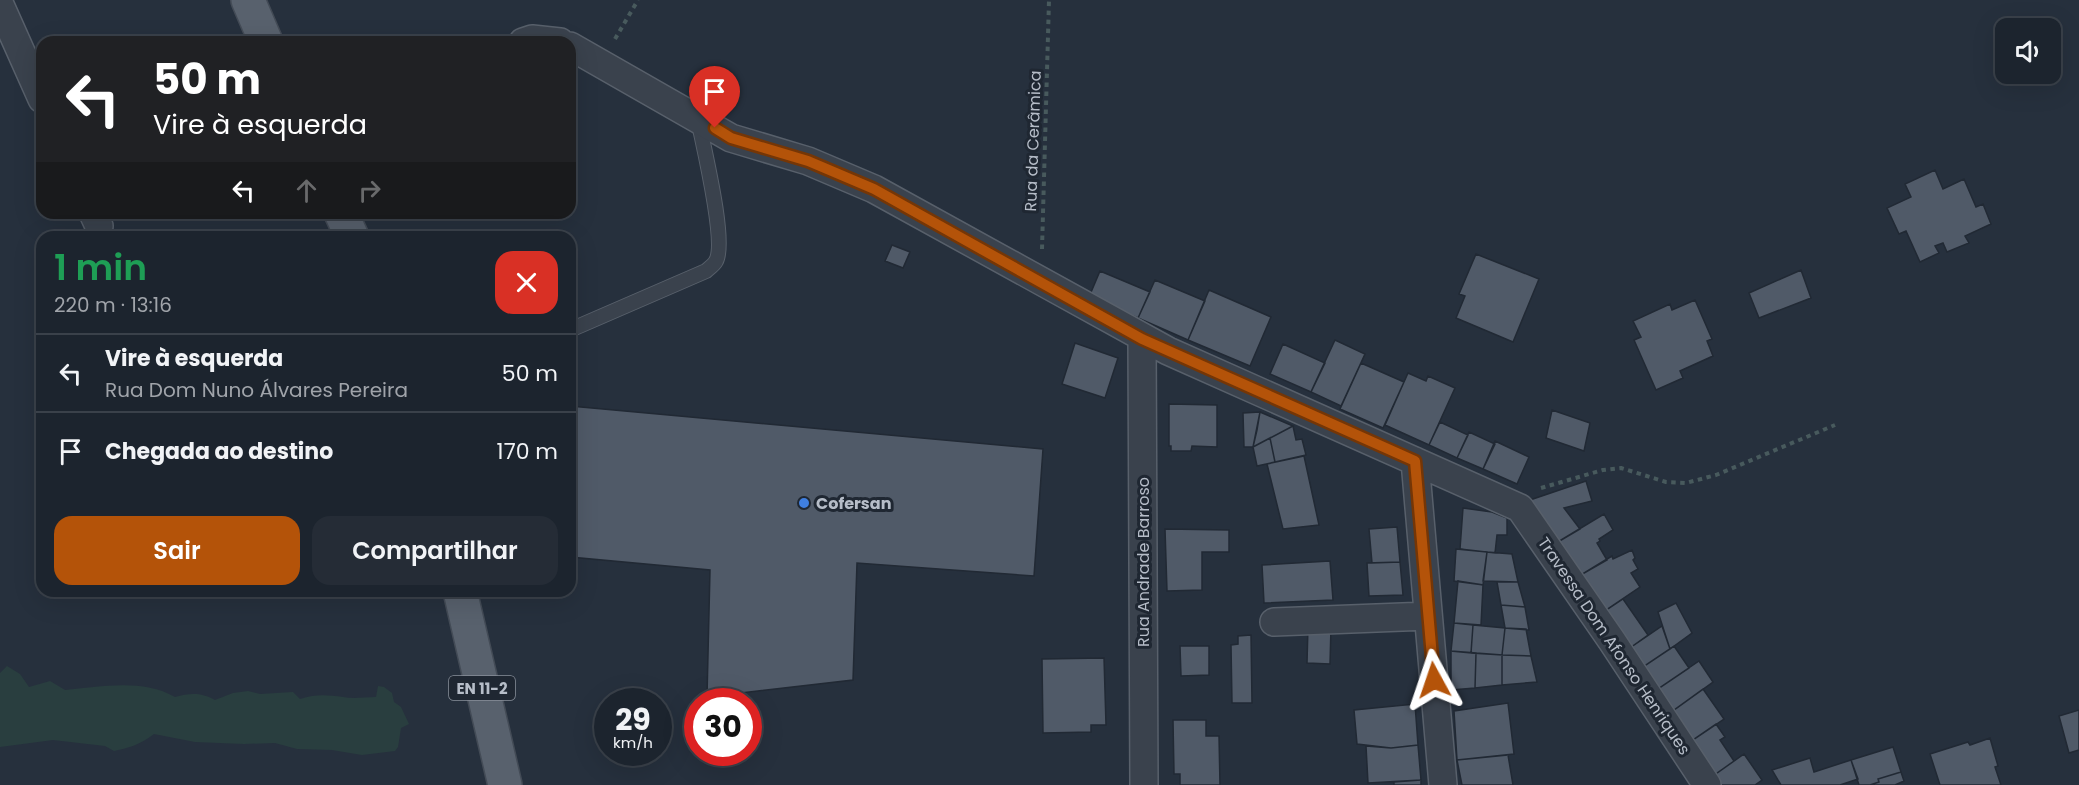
<!DOCTYPE html>
<html lang="pt">
<head>
<meta charset="utf-8">
<style>
  body { margin:0; font-family:Poppins,sans-serif; background:#252c36; color:#f1f3f6; height:100vh; display:flex; flex-direction:column; font-size:22px; white-space:nowrap }
  * { box-sizing:border-box; margin:0 }
  p { font-size:20px; color:#a0a4aa }
  .icon { flex:none; width:33px; height:33px; fill:none; stroke:currentColor; stroke-width:2; stroke-linecap:round; stroke-linejoin:round }
  .map { position:relative; flex:1; overflow:hidden }
  .panel { position:absolute; left:36px; top:231px; width:540px; height:366px; display:flex; flex-direction:column; background:#1c242e; border-radius:18px; box-shadow:0 6px 24px #0002,0 0 0 2px #3a414a }
  .panel>* { flex:none }
  .top-card { position:absolute; left:36px; top:36px; width:540px; height:183px; border-radius:18px; box-shadow:0 6px 24px #0002,0 0 0 2px #3a414a; background:#202124; color:#fff; overflow:hidden }
  .buttons { position:absolute; left:1995px; top:18px; display:grid; gap:12px }
  .buttons a { display:grid; place-items:center; width:66px; height:66px; border-radius:12px; background:#1c242e; box-shadow:0 6px 24px #0002,0 0 0 2px #3a414a; font-size:30px }
  .speed { position:absolute; left:594px; top:688px; display:flex; gap:12px; font-size:30px; font-weight:700; text-align:center }
  .speed>* { display:grid; place-content:center; width:78px; height:78px; border-radius:50%; background:#1c242e; box-shadow:0 6px 24px #0002,0 0 0 2px #3a414a; line-height:1 }
  .speed small { font-size:15px; font-weight:400 }
  .speed .limit { border:9px solid #d22; background:#fff; color:#111 }
  .pin { position:absolute; display:grid; place-items:center; width:51px; height:51px; color:#fff; margin:-62px -26px; border-radius:50% 50% 50% 0; rotate:-45deg; box-shadow:0 0 6px #0007 }
  .pin .icon { rotate:45deg }
  .me { position:absolute; width:66px; margin:-33px; rotate:355deg; stroke-linejoin:round; filter:drop-shadow(0 0 4px #0008) }
  .turn { display:flex; align-items:center; gap:21px; height:126px; padding:0 18px; font-size:27px }
  .turn .icon { width:78px; height:78px; stroke-width:2.5 }
  .turn b { display:block; font-size:42px; line-height:51px }
  .lanes { display:flex; align-items:center; height:57px; padding:0 18px; background:#0003; justify-content:center; gap:30px; direction:ltr }
  .lanes .off { opacity:.35 }
  .round { display:grid; place-items:center; flex:none; width:63px; height:63px; border-radius:18px; background:#252c36 }
  .head { display:flex; align-items:center; justify-content:space-between; height:102px; padding:0 18px }
  h1 { font-size:36px; font-weight:600; line-height:45px; color:#1e9e55 }
  .action { display:flex; gap:12px; margin-top:auto; padding:12px 18px }
  .action a { flex:1; height:69px; border-radius:18px; background:#b45309; color:#fff; font-size:24px; font-weight:600; line-height:69px; text-align:center }
  .action a+a { background:#252c36; color:#f1f3f6 }
  ul { padding:0; list-style:none }
  li { display:flex; align-items:center; gap:18px; height:78px; padding:0 18px; border-top:2px solid #3a414a }
  li div { flex:1 }
  li b { display:block; font-size:22px }
  li em { font-style:normal }
  .map>svg:first-child { display:block }
  .green { fill:#293e3f }
  .building { fill:#505a68; stroke:#212934; stroke-width:1.5 }
  .lines { fill:none; stroke-linecap:round; stroke-linejoin:round }
  .service-casing { stroke:#58606b; stroke-width:16 }
  .minor-casing { stroke:#58606b; stroke-width:30 }
  .primary-casing { stroke:#434b56; stroke-width:36 }
  .path { stroke:#485a5d; stroke-width:4; stroke-dasharray:4.5 4.5; stroke-linecap:butt }
  .service { stroke:#3a424d; stroke-width:14 }
  .minor { stroke:#3a424d; stroke-width:27 }
  .primary { stroke:#58616d; stroke-width:33 }
  .route-casing { stroke:#753606; stroke-width:15 }
  .route { stroke:#b45309; stroke-width:10 }
  .shop-dot { fill:#3f7fe0; stroke:#1f2732; stroke-width:2 }
  .labels { text-anchor:middle; dominant-baseline:central; stroke-width:6; stroke-linejoin:round; paint-order:stroke }
  .shield { fill:#1f2732; stroke:#89909b; stroke-width:1.5 }
  .shield-label { font-size:15px; font-weight:bold; fill:#b6bdc8 }
  .street-label { font-size:16px; fill:#b6bdc8; stroke:#1f2732 }
  .poi-label { font-size:16px; font-weight:bold; fill:#b6bdc8; stroke:#1f2732; text-anchor:start }
</style>
</head>
<body>
<div class="map">
<svg width="2079" height="785" viewBox="0 0 2079 785">
  <rect width="100%" height="100%" fill="#26303d"/>
  <path class="green" d="M7,666L20,674L29,687L50,681L65,690C100,687 142,678 175,697C190,693 201,692 215,700L233,693L248,691L260,694L293,692L300,699C316,694 327,695 343,697C353,699 365,697 376,697L378,686L384,687L392,693L394,702L401,707L409,724L401,728L398,747L395,751L362,755L332,750L297,749L275,743L244,744L195,742L154,734C141,744 129,748 114,751L105,746L53,740L0,747V673Z"/>
  <path class="building" d="M1935,170L1943,189L1964,179L1976,207L1983,204L1991,224L1965,236L1969,243L1947,252L1943,243L1935,246L1939,253L1920,262L1906,231L1899,234L1887,208L1911,197L1905,184Z
    M892,245L910,252L903,268L885,261Z
    M1476,254L1539,279L1513,342L1456,318L1465,296L1459,294Z
    M1801,270L1811,298L1759,318L1749,293Z
    M1100,271L1150,292L1138,318L1089,297Z
    M1155,280L1205,301L1188,340L1138,318Z
    M1209,290L1271,317L1250,366L1188,340Z
    M1695,300L1712,339L1707,341L1713,356L1680,371L1683,378L1656,390L1634,340L1641,337L1633,321L1670,304L1672,310Z
    M1335,340L1365,354L1341,406L1311,392Z
    M1075,343L1118,358L1105,398L1062,384Z
    M1283,344L1325,363L1311,392L1270,374Z
    M1361,363L1404,382L1383,428L1340,409Z
    M1408,373L1426,381L1428,376L1455,388L1429,445L1385,425Z
    M1169,404L1217,405V447L1192,446L1191,451H1171V446H1169Z
    M570,406L1043,449L1034,576L857,563L853,680L707,697L710,570L570,557Z
    M1552,410L1590,423L1584,451L1546,438Z
    M1260,412L1253,447H1244L1243,413Z
    M1260,412L1293,426L1253,447L1257,430Z
    M1440,422L1468,435L1457,458L1429,445Z
    M1293,426L1296,440L1302,439L1306,455L1275,462L1270,438Z
    M1469,432L1495,444L1483,469L1457,458Z
    M1270,438L1275,462L1257,466L1253,447Z
    M1495,441L1529,457L1517,484L1483,469Z
    M1304,456L1319,525L1283,529L1267,464Z
    M1586,481L1592,501L1564,508L1580,529L1558,542L1530,500Z
    M1463,508L1492,512L1507,518V535H1497L1495,553L1460,549Z
    M1604,514L1613,530L1599,539L1600,541L1597,543L1607,560L1579,576L1556,543Z
    M1397,527L1400,562L1372,563L1369,529Z
    M1165,529L1229,530V552H1202V590L1167,591Z
    M1456,549L1487,552L1483,585L1454,581Z
    M1632,550L1635,558L1633,560L1638,569L1631,573L1640,587L1600,614L1579,576L1612,556L1613,559Z
    M1487,552L1512,554L1518,582L1483,581Z
    M1330,561L1333,600L1264,603L1262,565Z
    M1400,562L1403,595L1369,596L1367,563Z
    M1458,581L1483,585L1481,625L1454,623Z
    M1497,582H1518L1525,607L1501,605Z
    M1623,599L1648,635L1627,650L1602,613Z
    M1676,603L1692,633L1670,649L1658,612Z
    M1501,605L1525,607L1529,630L1505,628Z
    M1454,623L1473,625L1471,653L1451,651Z
    M1473,625L1505,628L1502,655L1471,653Z
    M1308,626L1331,627L1330,664L1307,663Z
    M1662,626L1670,649L1640,669L1627,650Z
    M1505,628L1526,629L1531,656L1502,655Z
    M1251,635L1252,703H1232L1231,645L1238,644V636Z
    M1180,646H1209V675L1181,676Z
    M1674,646L1689,668L1655,691L1640,669Z
    M1451,651L1476,653L1475,688L1451,690Z
    M1476,653L1502,655V685L1475,688Z
    M1502,655L1531,656L1537,682L1502,685Z
    M1104,658L1106,725H1091V732L1043,733L1042,659Z
    M1699,661L1713,682L1670,713L1655,691Z
    M1703,689L1724,719L1690,742L1670,713Z
    M1508,703L1514,754L1457,760L1454,711Z
    M1415,704L1418,745L1391,748L1357,744L1354,710Z
    M2079,710V750L2069,753L2059,716Z
    M1173,720H1206V736H1219L1220,785H1180V774H1174Z
    M1716,724L1725,737L1720,740L1734,761L1713,776L1690,742Z
    M1990,738L1998,766L1995,767L2001,785H1940L1930,754L1968,742L1970,745Z
    M1418,745L1421,780L1368,783L1366,746L1391,748Z
    M1893,747L1901,772L1878,779L1879,782L1870,785H1859L1851,760Z
    M1744,754L1762,780L1755,785H1719L1713,776Z
    M1508,755L1513,785H1462L1457,760Z
    M1810,758L1814,772L1851,760L1858,779L1840,785H1781L1772,770Z
    M1901,772L1904,781L1895,785H1870L1879,782L1878,779Z
    M1421,780V785H1394V782Z"/>
  <g class="lines">
    <defs>
      <path id="service" d="M570,330L706,271C709,268 714,265 716,261C727,242 703,145 698,119"/>
      <path id="minor" d="M0,5L42,99
        M523,42L532,39L560,42
        M570,46L731,138L808,161L874,189L1168,351L1520,508L1612,641L1707,785
        M93,213L99,226
        M1142,339L1144,785
        M1415,461L1443,785
        M1274,622L1428,616"/>
      <path id="primary" d="M248,0L266,42
        M341,213L352,237
        M460,591L505,785"/>
    </defs>
    <use href="#service" class="service-casing"/>
    <use href="#minor" class="minor-casing"/>
    <use href="#primary" class="primary-casing"/>
    <path class="path" d="M615,39L638,0
      M1042,249L1049,0
      M1541,488L1603,470L1621,468L1666,482L1686,483L1716,475L1835,425"/>
    <use href="#service" class="service"/>
    <use href="#minor" class="minor"/>
    <use href="#primary" class="primary"/>
  </g>
  <g class="lines">
    <defs>
      <path id="route" d="M715,128L731,138L808,161L874,189L1142,339L1415,461L1434,680"/>
    </defs>
    <use href="#route" class="route-casing"/>
    <use href="#route" class="route"/>
  </g>
  <circle class="shop-dot" cx="804" cy="503" r="6"/>
  <g class="labels">
    <rect class="shield" x="449" y="676" width="66" height="24" rx="4.5"/>
    <g class="shield-label">
      <text x="482" y="688">EN 11-2</text>
    </g>
    <g class="street-label">
      <text transform="translate(1033 141) rotate(-88)">Rua da Cerâmica</text>
      <text transform="translate(1143 562) rotate(-90)">Rua Andrade Barroso</text>
      <text transform="translate(1614 646) rotate(56)">Travessa Dom Afonso Henriques</text>
    </g>
    <g class="poi-label">
      <text x="816" y="503">Cofersan</text>
    </g>
  </g>
</svg>
<div class="buttons">
<a><svg class="icon" aria-label="sound" viewBox="0 0 24 24"><path d="M4 9h4l5-4v14l-5-4H4zM17 9q2 3 0 6"/></svg></a>
</div>
<div class="speed"><div>29<small>km/h</small></div><div class="limit">30</div></div>
<div class="pin" style="left:715px;top:128px;background:#d93025"><svg class="icon" aria-label="arrive" viewBox="0 0 24 24"><path d="M6 21V4h12l-3 4 3 4H6"/></svg></div>
<svg class="me" style="left:1434px;top:680px" viewBox="-20 -20 40 40"><path d="M0-17L14 15 0 8-14 15z" fill="#b45309" stroke="#fff" stroke-width="4"/></svg>
<div class="top-card">
<div class="turn"><svg class="icon" aria-label="left" viewBox="0 0 24 24"><path d="M17 20v-9H6M10 6l-5 5 5 5"/></svg><div><b>50 m</b>Vire à esquerda</div></div>
<div class="lanes"><svg class="icon" aria-label="left" viewBox="0 0 24 24"><path d="M17 20v-9H6M10 6l-5 5 5 5"/></svg><svg class="icon off" aria-label="ahead" viewBox="0 0 24 24"><path d="M12 20V5M6 11l6-6 6 6"/></svg><svg class="icon off" aria-label="right" viewBox="0 0 24 24"><path d="M7 20v-9h11M14 6l5 5-5 5"/></svg></div>
</div>
<section class="panel">
<div class="head"><div><h1>1 min</h1><p>220 m · 13:16</p></div><a class="round" style="background:#d93025;color:#fff"><svg class="icon" aria-label="close" viewBox="0 0 24 24"><path d="M6 6l12 12M18 6L6 18"/></svg></a></div>
<ul>
<li><svg class="icon" aria-label="left" viewBox="0 0 24 24"><path d="M17 20v-9H6M10 6l-5 5 5 5"/></svg><div><b>Vire à esquerda</b><p>Rua Dom Nuno Álvares Pereira</p></div><em>50 m</em></li>
<li><svg class="icon" aria-label="arrive" viewBox="0 0 24 24"><path d="M6 21V4h12l-3 4 3 4H6"/></svg><div><b>Chegada ao destino</b></div><em>170 m</em></li>
</ul>
<div class="action"><a>Sair</a><a>Compartilhar</a></div>
</section>
</div>
</body>
</html>
